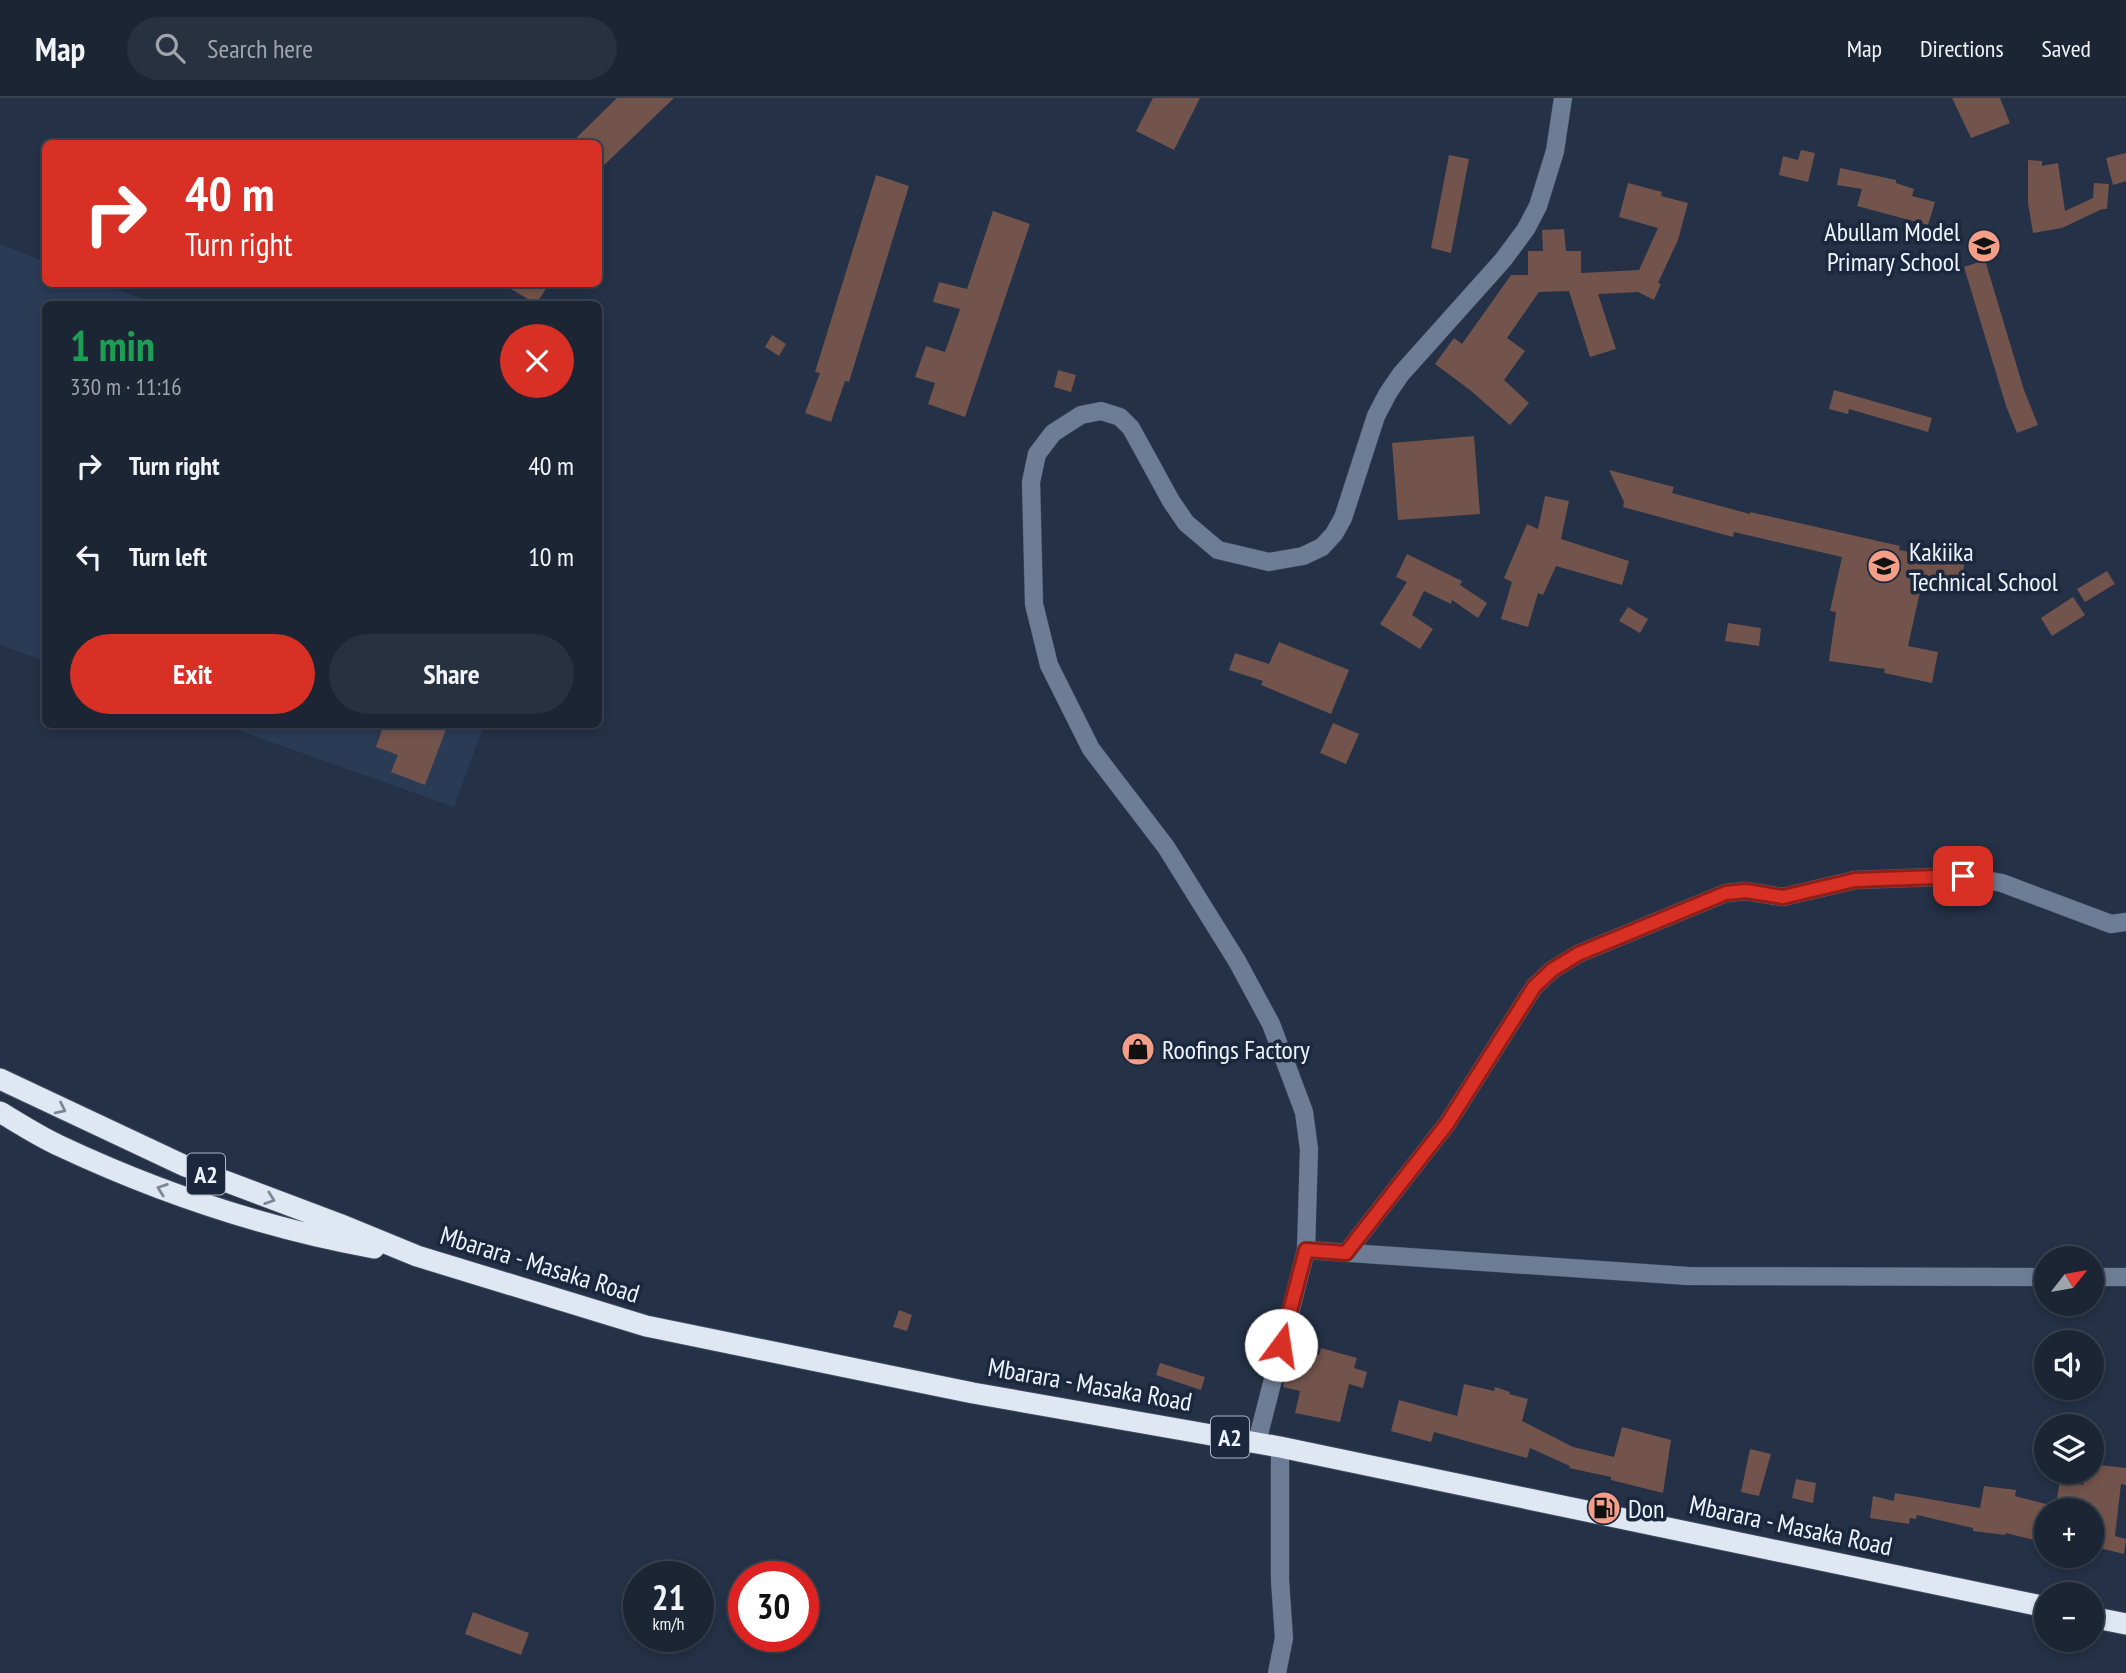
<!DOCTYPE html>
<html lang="en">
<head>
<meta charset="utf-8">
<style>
  body { margin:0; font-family:"PT Sans Narrow",sans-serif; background:#283140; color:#f1f3f6; height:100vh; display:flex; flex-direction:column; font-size:26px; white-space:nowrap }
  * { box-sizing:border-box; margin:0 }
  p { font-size:23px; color:#a0a5ac }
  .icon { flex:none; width:38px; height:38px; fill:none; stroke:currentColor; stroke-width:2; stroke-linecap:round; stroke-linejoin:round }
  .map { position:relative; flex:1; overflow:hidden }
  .drawer { position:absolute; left:42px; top:203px; width:560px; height:427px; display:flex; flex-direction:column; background:#1b2534; border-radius:10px; box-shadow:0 4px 10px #0003,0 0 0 2px #39424f }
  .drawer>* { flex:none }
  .guide { position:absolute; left:42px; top:42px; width:560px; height:147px; border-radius:10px; box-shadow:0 4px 10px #0003,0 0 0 2px #39424f; background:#d93025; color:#fff; overflow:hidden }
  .needle { width:46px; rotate:59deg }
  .tools { position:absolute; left:2034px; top:1148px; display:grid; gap:14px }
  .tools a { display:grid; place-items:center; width:70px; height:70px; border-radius:50%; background:#1b2534; box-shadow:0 4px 10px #0003,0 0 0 2px #39424f; font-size:35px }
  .speed { position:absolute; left:623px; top:1463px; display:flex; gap:14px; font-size:35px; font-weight:700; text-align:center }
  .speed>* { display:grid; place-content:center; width:91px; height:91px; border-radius:50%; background:#1b2534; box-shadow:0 4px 10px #0003,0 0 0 2px #39424f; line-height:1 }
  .speed small { font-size:18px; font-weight:400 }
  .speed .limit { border:10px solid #d22; background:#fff; color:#111 }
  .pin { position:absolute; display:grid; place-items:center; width:60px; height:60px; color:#fff; margin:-30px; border-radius:14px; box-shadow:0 4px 10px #0006 }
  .me { position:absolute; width:77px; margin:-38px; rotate:14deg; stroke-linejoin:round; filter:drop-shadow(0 0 5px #0008) }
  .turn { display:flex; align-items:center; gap:24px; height:147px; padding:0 28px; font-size:32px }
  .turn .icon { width:91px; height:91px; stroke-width:2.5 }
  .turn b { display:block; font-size:49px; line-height:60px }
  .round { display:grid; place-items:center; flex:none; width:74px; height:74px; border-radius:37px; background:#283140 }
  .summary { display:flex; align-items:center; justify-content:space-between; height:119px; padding:0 28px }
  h1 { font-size:42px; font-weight:700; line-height:52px; color:#1e9e55 }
  .action { display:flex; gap:14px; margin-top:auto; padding:14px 28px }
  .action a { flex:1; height:80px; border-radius:42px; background:#d93025; color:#fff; font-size:28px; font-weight:700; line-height:80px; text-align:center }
  .action a+a { background:#283140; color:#f1f3f6 }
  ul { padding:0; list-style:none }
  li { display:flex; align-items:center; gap:21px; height:91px; padding:0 28px }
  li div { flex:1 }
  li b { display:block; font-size:26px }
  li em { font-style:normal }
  header { display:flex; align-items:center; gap:42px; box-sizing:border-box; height:98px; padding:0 35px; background:#1b2534; border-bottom:2px solid #39424f }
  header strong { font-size:33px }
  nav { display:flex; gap:38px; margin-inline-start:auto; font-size:24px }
  .search { width:490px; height:63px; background:#283140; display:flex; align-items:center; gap:18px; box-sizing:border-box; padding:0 24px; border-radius:38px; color:#a0a5ac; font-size:26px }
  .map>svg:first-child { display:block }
  .built { fill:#2a3b56 }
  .building { fill:#72544c }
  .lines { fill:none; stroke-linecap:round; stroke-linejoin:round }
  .minor-casing { stroke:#404c60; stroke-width:19 }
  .highway-casing { stroke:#404c60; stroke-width:23 }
  .minor { stroke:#6e7d96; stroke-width:18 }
  .highway { stroke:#dfe7f3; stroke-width:21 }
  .oneway { stroke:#7c8798 }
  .route-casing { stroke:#8d1f18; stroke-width:18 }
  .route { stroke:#d93025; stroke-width:12 }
  .labels { text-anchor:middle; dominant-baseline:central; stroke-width:7; stroke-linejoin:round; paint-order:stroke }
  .shield { fill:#1a273c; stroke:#adb6c4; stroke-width:2 }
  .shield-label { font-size:24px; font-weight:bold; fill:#ecf3ff }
  .poi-label { font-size:26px; fill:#ecf3ff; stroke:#1a273c; text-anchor:start }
  .street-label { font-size:26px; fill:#ecf3ff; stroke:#1a273c }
</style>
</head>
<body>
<header>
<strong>Map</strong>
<div class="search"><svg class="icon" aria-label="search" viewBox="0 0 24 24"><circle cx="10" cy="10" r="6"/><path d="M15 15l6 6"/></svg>Search here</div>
<nav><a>Map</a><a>Directions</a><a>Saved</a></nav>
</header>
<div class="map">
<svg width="2126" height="1575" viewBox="0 0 2126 1575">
  <rect width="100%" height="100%" fill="#243146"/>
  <path class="built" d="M0,146L45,164L46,186H102L157,206H46L45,563L0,547Z
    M223,627H484L454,709Z"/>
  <path class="building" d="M617,0H674L598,73V46H570Z
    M1153,0H1200L1174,52L1136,33Z
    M1952,0H2000L2010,25L1971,40Z
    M1801,52L1815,55L1808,84L1779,77L1783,58L1798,62Z
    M2126,55V83L2113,87L2106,60Z
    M1449,57L1469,61L1451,155L1431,150Z
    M2028,62L2042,63V68L2058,65L2065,113L2093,100L2094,85L2109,86L2107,111H2102L2062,130L2033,135L2028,105Z
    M1840,70L1896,82V85L1914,91L1912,98L1935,104L1928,127L1857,108L1862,91L1837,87Z
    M876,77L909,88L849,284L845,283L831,324L805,315L820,275L815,274Z
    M1628,85L1662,94L1661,98L1688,105L1678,142L1658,185L1661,186L1654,202L1638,194L1598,196L1616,251L1590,259L1569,193L1539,194L1507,240L1525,253L1504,282L1529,305L1510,327L1470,292L1435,266L1454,240L1462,246L1511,177H1528V153H1543L1542,132L1564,131L1566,153H1581V175L1639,172L1658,130L1619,119Z
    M993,113L1030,126L965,319L928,306L935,285L915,279L926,248L945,254L960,211L933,204L939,184L967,191Z
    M1985,162L2024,292L2038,327L2017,335L2006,308L1964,169Z
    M503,186H549L536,206Z
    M772,237L786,246L779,258L765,249Z
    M1058,272L1076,277L1071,294L1054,289Z
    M1834,292L1932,320L1928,334L1849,311L1848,316L1829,311Z
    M1474,338L1480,416L1398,422L1392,345Z
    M1609,372L1674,389L1672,395L1750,416V414L1900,448L1899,452L1965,464L1960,488L1923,480L1908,548L1938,554L1932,585L1884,575L1885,571L1829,563L1836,514L1830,513L1842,459L1734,434L1733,439L1623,409L1624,404Z
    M1545,398L1569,403L1561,441L1629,463L1622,487L1556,468L1543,497L1538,495L1528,529L1501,521L1512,484L1504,480L1527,426L1538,431Z
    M1407,456L1462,483L1460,487L1487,505L1478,520L1452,502L1451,506L1424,493L1412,517L1433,531L1420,551L1380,526L1407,484L1396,479Z
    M2107,473L2115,486L2085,504L2077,491Z
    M2073,499L2085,517L2052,538L2041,520Z
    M1628,509L1648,521L1640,535L1619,523Z
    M1728,525L1761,530L1759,548L1725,543Z
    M1279,544L1349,572L1331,616L1261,587L1263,583L1229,572L1235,555L1269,566Z
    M1333,625L1359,636L1346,666L1320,655Z
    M384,626H448L425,687L391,674L398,657L376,649Z
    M899,1212L912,1217L907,1233L893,1229Z
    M1293,1250L1319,1257L1321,1250L1357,1260L1354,1270L1367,1274L1363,1290L1349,1286L1340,1324L1295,1315L1300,1293L1283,1289Z
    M1160,1265L1205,1279L1201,1292L1156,1277Z
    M1464,1286L1494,1293L1495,1289L1510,1294L1509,1296L1528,1301L1522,1323L1573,1349L1614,1359L1622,1329L1671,1342L1663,1395L1611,1382V1379L1569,1370L1570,1368L1530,1350L1527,1360L1434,1334L1431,1344L1391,1333L1399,1302L1457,1318Z
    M1750,1351L1771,1356L1759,1398L1741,1394Z
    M2091,1366L2126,1370V1387L2121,1386L2115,1438L2126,1441L2124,1456L2091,1448V1412H2055L2060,1383L2083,1387L2085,1374H2091Z
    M1796,1381L1816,1385L1813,1405L1792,1400Z
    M1984,1388L2016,1392L2015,1398L2046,1406V1445L2006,1435L2005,1437L1973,1433V1430L1917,1417L1916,1421L1910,1420L1909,1426L1870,1420L1873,1398L1894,1403L1895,1395L1980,1410Z
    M473,1514L529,1535L521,1557L465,1536Z"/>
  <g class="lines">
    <defs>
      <path id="minor" d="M1306,1152L1688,1178L2046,1179
        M1346,1155L1447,1026L1534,889L1552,872L1578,856L1726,795L1746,793L1783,799L1855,782L1963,778L2002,785L2111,826L2126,824
        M2091,1179H2126
        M1257,1344L1306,1152L1309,1051L1304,1014L1271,926L1237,863L1166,749L1091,651L1049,567L1034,506L1031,384L1037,356L1053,335L1081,317L1101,313L1120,319L1131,330L1171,403L1186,425L1218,452L1269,464L1303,458L1322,449L1334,436L1343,420L1376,318L1388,295L1401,276L1503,162L1526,131L1538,108L1555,53L1563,0
        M1277,1575L1284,1540L1280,1482V1349"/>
      <path id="highway" d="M0,981L185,1068L339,1126L417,1158L646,1228L973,1295L1280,1349L2046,1509
        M0,1014C20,1026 40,1039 60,1048C160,1095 265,1130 374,1150
        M2091,1519L2126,1526"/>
    </defs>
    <use href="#minor" class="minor-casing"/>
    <use href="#highway" class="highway-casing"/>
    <use href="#minor" class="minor"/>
    <use href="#highway" class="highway"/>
  </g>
  <defs><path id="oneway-chevron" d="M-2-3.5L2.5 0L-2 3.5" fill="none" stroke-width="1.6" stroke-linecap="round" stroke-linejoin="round" transform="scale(1.75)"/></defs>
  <g class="oneway">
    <use href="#oneway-chevron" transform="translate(61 1011) rotate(26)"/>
    <use href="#oneway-chevron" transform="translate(162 1091) rotate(-160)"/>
    <use href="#oneway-chevron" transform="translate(270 1101) rotate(20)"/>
  </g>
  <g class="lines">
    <defs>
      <path id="route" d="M1281,1247L1306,1152L1346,1155L1447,1026L1534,889L1552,872L1578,856L1726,795L1746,793L1783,799L1855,782L1963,778"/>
    </defs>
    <use href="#route" class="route-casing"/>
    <use href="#route" class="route"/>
  </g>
  <defs>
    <symbol id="school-disc" viewBox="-11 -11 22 22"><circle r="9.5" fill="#f49e88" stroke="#1a273c"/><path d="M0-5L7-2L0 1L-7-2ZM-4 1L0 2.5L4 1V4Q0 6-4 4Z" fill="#111"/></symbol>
    <symbol id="shop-disc" viewBox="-11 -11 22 22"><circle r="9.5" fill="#f49e88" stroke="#1a273c"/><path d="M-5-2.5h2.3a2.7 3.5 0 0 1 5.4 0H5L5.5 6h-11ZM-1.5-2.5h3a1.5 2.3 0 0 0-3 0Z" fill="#111"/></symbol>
    <symbol id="fuel-disc" viewBox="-11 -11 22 22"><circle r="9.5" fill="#f49e88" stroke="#1a273c"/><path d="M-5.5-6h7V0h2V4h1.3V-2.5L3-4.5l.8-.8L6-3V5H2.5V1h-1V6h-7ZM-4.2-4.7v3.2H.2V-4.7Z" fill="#111"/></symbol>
  </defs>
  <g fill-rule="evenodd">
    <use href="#school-disc" x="1965" y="129" width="38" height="38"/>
    <use href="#school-disc" x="1865" y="449" width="38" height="38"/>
    <use href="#shop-disc" x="1119" y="932" width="38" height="38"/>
    <use href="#fuel-disc" x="1585" y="1391" width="38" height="38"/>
  </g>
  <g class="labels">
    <g class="shield">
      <rect x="187" y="1055.5" width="38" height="41" rx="5"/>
      <rect x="1211" y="1318.5" width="38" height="41" rx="5"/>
    </g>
    <g class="shield-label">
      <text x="206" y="1076">A2</text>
      <text x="1230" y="1339">A2</text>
    </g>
    <g class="poi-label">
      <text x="1960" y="133" text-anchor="end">Abullam Model<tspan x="1960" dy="30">Primary School</tspan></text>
      <text x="1909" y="453">Kakiika<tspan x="1909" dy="30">Technical School</tspan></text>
      <text x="1162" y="951">Roofings Factory</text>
      <text x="1628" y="1410">Don</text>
    </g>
    <g class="street-label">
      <text transform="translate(540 1166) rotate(17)">Mbarara - Masaka Road</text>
      <text transform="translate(1090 1286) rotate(10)">Mbarara - Masaka Road</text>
      <text transform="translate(1791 1427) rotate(12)">Mbarara - Masaka Road</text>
    </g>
  </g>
</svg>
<div class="tools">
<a><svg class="needle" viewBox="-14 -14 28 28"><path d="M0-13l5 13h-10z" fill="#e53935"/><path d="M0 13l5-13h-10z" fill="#a0a5ac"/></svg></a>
<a><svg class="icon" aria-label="sound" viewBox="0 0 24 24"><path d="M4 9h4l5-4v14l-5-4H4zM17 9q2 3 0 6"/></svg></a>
<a><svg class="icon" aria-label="layers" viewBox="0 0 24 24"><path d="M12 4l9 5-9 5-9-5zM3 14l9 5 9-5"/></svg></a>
<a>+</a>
<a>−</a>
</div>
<div class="speed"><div>21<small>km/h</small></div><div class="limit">30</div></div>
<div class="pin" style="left:1963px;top:778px;background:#d93025"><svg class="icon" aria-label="arrive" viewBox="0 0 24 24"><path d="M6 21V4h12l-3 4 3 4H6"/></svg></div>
<svg class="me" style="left:1281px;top:1247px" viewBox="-20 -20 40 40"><circle r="19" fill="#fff"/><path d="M0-13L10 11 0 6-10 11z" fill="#d93025"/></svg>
<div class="guide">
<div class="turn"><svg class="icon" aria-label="right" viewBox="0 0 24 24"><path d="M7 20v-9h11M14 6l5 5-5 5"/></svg><div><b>40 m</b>Turn right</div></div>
</div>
<section class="drawer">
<div class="summary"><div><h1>1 min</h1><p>330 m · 11:16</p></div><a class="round" style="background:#d93025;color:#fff"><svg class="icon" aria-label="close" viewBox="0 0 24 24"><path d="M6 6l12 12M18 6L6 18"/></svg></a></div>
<ul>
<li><svg class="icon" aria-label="right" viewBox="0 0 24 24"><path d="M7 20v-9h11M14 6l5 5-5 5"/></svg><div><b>Turn right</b></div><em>40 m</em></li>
<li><svg class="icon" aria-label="left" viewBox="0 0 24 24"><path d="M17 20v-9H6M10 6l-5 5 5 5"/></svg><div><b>Turn left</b></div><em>10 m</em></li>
</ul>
<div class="action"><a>Exit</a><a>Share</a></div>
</section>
</div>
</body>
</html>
